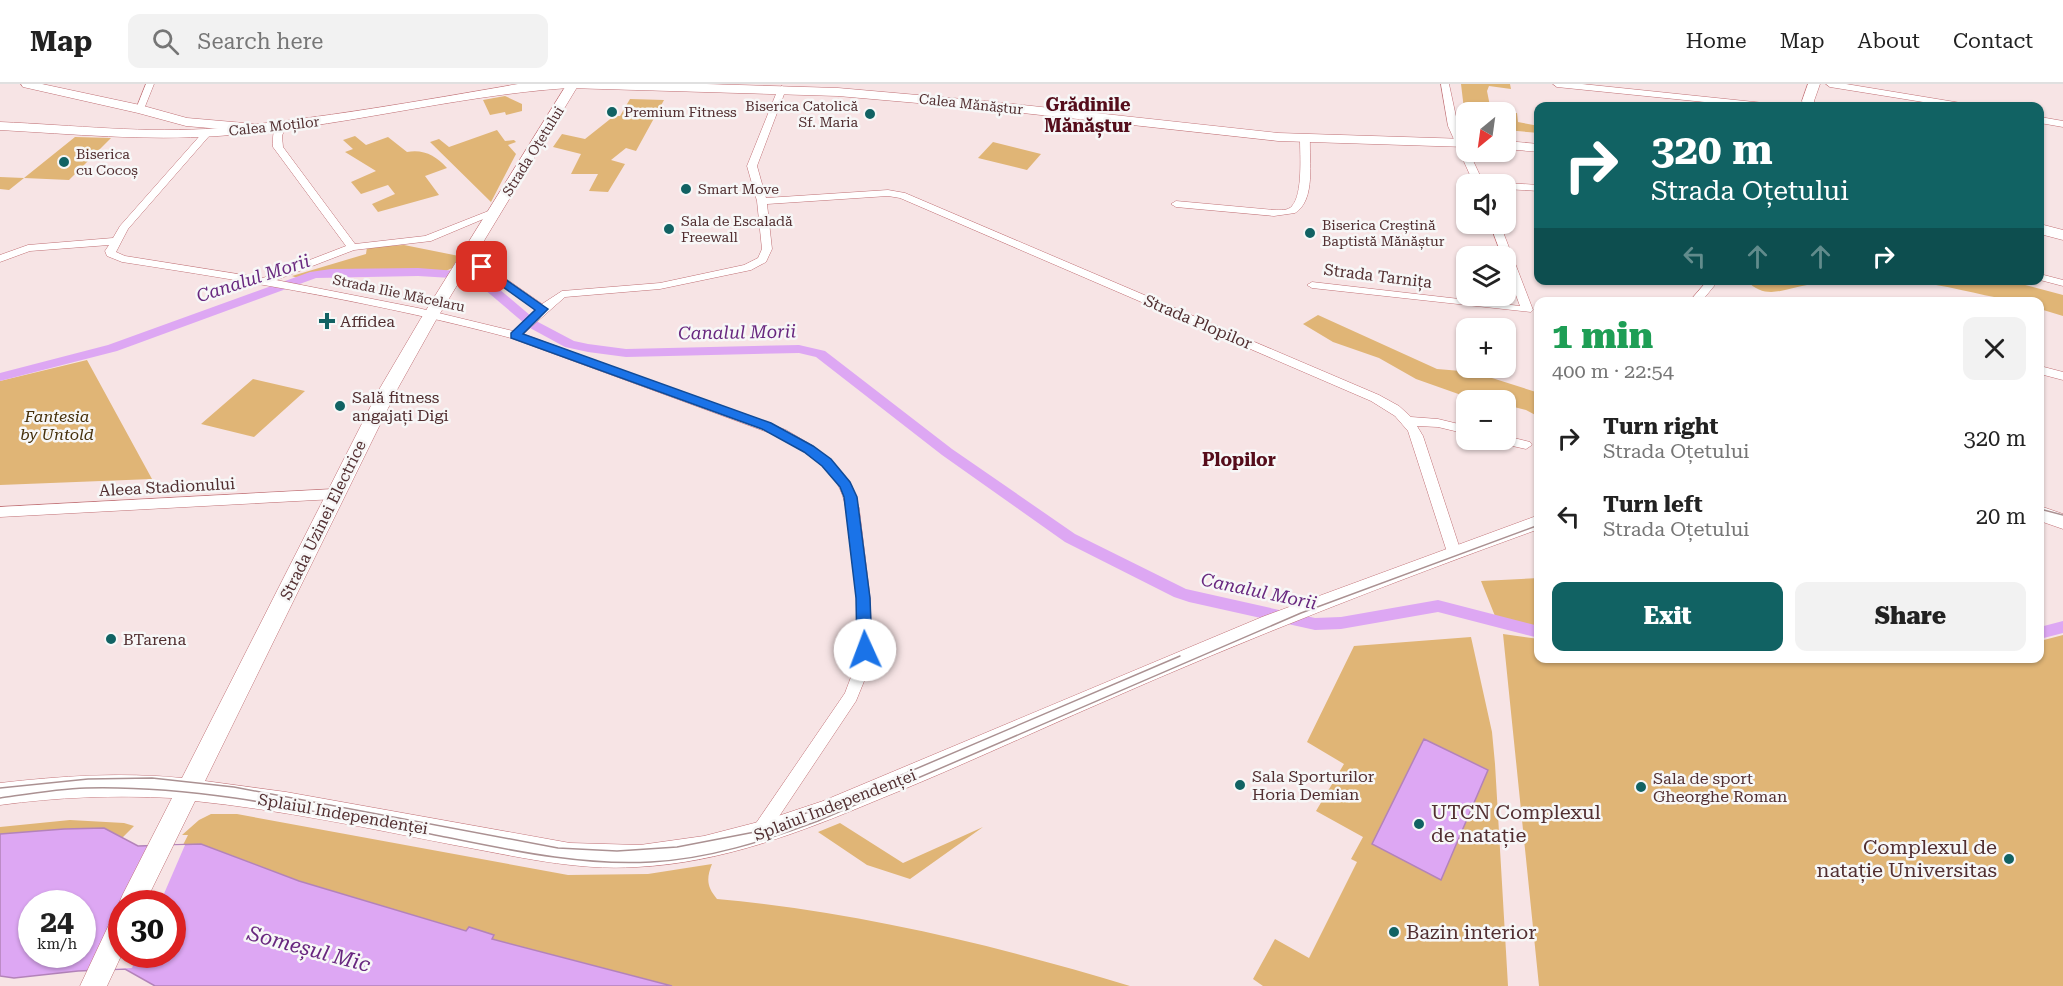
<!DOCTYPE html>
<html lang="en">
<head>
<meta charset="utf-8">
<style>
  body { margin:0; font-family:"Roboto Serif",serif; background:#f2f2f2; color:#222; height:100vh; display:flex; flex-direction:column; font-size:22px; white-space:nowrap }
  * { box-sizing:border-box; margin:0 }
  p { font-size:20px; color:#767676 }
  .icon { flex:none; width:33px; height:33px; fill:none; stroke:currentColor; stroke-width:2; stroke-linecap:round; stroke-linejoin:round }
  .map { position:relative; flex:1; overflow:hidden }
  .sheet { position:absolute; left:1534px; top:213px; width:510px; height:366px; display:flex; flex-direction:column; background:#fff; border-radius:12px; box-shadow:0 2px 4px #0004 }
  .sheet>* { flex:none }
  .banner { position:absolute; left:1534px; top:18px; width:510px; height:183px; border-radius:12px; box-shadow:0 2px 4px #0004; background:#116263; color:#fff; overflow:hidden }
  .needle { width:39px; rotate:209deg }
  .fabs { position:absolute; left:1456px; top:18px; display:grid; gap:12px }
  .fabs a { display:grid; place-items:center; width:60px; height:60px; border-radius:12px; background:#fff; box-shadow:0 2px 4px #0004; font-size:30px }
  .speed { position:absolute; left:18px; top:806px; display:flex; gap:12px; font-size:30px; font-weight:700; text-align:center }
  .speed>* { display:grid; place-content:center; width:78px; height:78px; border-radius:50%; background:#fff; box-shadow:0 2px 4px #0004; line-height:1 }
  .speed small { font-size:15px; font-weight:400 }
  .speed .limit { border:9px solid #d22; background:#fff; color:#111 }
  .pin { position:absolute; display:grid; place-items:center; width:51px; height:51px; color:#fff; margin:-26px; border-radius:12px; box-shadow:0 3px 9px #0006 }
  .me { position:absolute; width:66px; margin:-33px; rotate:358deg; stroke-linejoin:round; filter:drop-shadow(0 0 4px #0008) }
  .turn { display:flex; align-items:center; gap:21px; height:126px; padding:0 18px; font-size:27px }
  .turn .icon { width:78px; height:78px; stroke-width:2.5 }
  .turn b { display:block; font-size:42px; line-height:51px }
  .lanes { display:flex; align-items:center; height:57px; padding:0 18px; background:#0003; justify-content:center; gap:30px; direction:ltr }
  .lanes .off { opacity:.35 }
  .round { display:grid; place-items:center; flex:none; width:63px; height:63px; border-radius:12px; background:#f2f2f2 }
  .headline { display:flex; align-items:center; justify-content:space-between; height:102px; padding:0 18px }
  h1 { font-size:36px; font-weight:800; line-height:45px; color:#1e9e55 }
  .button { display:flex; gap:12px; margin-top:auto; padding:12px 18px }
  .button a { flex:1; height:69px; border-radius:12px; background:#116263; color:#fff; font-size:24px; font-weight:800; line-height:69px; text-align:center }
  .button a+a { background:#f2f2f2; color:#222 }
  ul { padding:0; list-style:none }
  li { display:flex; align-items:center; gap:18px; height:78px; padding:0 18px }
  li div { flex:1 }
  li b { display:block; font-size:22px }
  li em { font-style:normal }
  header { display:flex; align-items:center; gap:36px; box-sizing:border-box; height:84px; padding:0 30px; background:#fff; border-bottom:2px solid #e0e0e0 }
  header strong { font-size:28px }
  nav { display:flex; gap:33px; margin-inline-start:auto; font-size:21px }
  .search { width:420px; height:54px; background:#f2f2f2; display:flex; align-items:center; gap:15px; box-sizing:border-box; padding:0 21px; border-radius:12px; color:#767676; font-size:22px }
  .map>svg:first-child { display:block }
  .green { fill:#e0b576 }
  .water { fill:#dda7f3; stroke:#b383b9; stroke-width:1.5; fill-rule:evenodd }
  .pier { fill:#f7e4e5 }
  .lines { fill:none; stroke-linecap:round; stroke-linejoin:round }
  .canal { fill:#dda7f3; fill-rule:evenodd }
  .street-casing { stroke:#c07075; stroke-width:1 }
  .secondary-casing { stroke:#c07075; stroke-width:1 }
  .primary-casing { stroke:#c07075; stroke-width:1 }
  .street { fill:#fff; fill-rule:evenodd }
  .secondary { fill:#fff; fill-rule:evenodd }
  .primary { fill:#fff; fill-rule:evenodd }
  .tram { stroke:#ab9192; stroke-width:1.5 }
  .route { fill:#1a73e8; stroke:#114b97; stroke-width:1.5 }
  .poi-dot { fill:#116263; stroke:#f7f7f7; stroke-width:2 }
  .labels { text-anchor:middle; dominant-baseline:central; stroke-width:5; stroke-linejoin:round; paint-order:stroke }
  .far-street-label { font-size:14px; fill:#522f31; stroke:#f7f7f7 }
  .far-poi-label { font-size:14px; fill:#522f31; stroke:#f7f7f7; text-anchor:start }
  .street-label { font-size:16px; fill:#522f31; stroke:#f7f7f7 }
  .poi-label { font-size:16px; fill:#522f31; stroke:#f7f7f7; text-anchor:start }
  .park-label { font-size:16px; font-style:italic; fill:#46300b; stroke:#f7f7f7 }
  .far-district-label { font-size:18px; font-weight:bold; fill:#550d1b; stroke:#f7f7f7 }
  .water-label { font-size:18px; font-style:italic; fill:#68277f; stroke:#f7f7f7 }
  .neighbourhood-label { font-size:18px; font-weight:bold; fill:#550d1b; stroke:#f7f7f7 }
  .near-poi-label { font-size:20px; fill:#522f31; stroke:#f7f7f7; text-anchor:start }
  .near-water-label { font-size:21px; font-style:italic; fill:#68277f; stroke:#f7f7f7 }
</style>
</head>
<body>
<header>
<strong>Map</strong>
<div class="search"><svg class="icon" aria-label="search" viewBox="0 0 24 24"><circle cx="10" cy="10" r="6"/><path d="M15 15l6 6"/></svg>Search here</div>
<nav><a>Home</a><a>Map</a><a>About</a><a>Contact</a></nav>
</header>
<div class="map">
<svg width="2063" height="902" viewBox="0 0 2063 902">
  <rect width="100%" height="100%" fill="#f7e4e5"/>
  <path class="green" d="M1461,0H1510L1511,5L1489,2L1487,7L1491,27L1506,28H1467L1466,42Z
    M505,12L522,20V27L506,31L505,28L490,31L483,16Z
    M630,15L664,16L636,67L626,64L611,76L625,80L608,108L589,107L598,90H571L581,70L553,63L562,50L585,55L614,32H620Z
    M1506,29H1517L1518,38L1539,42V49L1506,46Z
    M497,46L505,57L514,56L516,58L508,61L516,70L491,118L430,58L439,55L449,63Z
    M355,52L366,61L388,53L407,68C424,65 436,72 447,84L425,92L439,111L378,128L372,120L395,110L388,101L361,110L351,98L376,87L345,68L353,65L343,56Z
    M75,53L111,54L69,96L24,94L9,106L0,105V93L24,94Z
    M993,58L1041,70L1027,86L978,74Z
    M404,161L459,172L452,184L446,187L334,186L300,195L292,192L366,170L367,163Z
    M1747,197L2006,196L2063,211V232L2040,225V218C2002,218 1973,207 1936,201C1905,196 1871,197 1839,198C1829,198 1818,199 1807,201C1786,204 1766,217 1747,197Z
    M1318,231L1437,285L1473,288L1539,309V333L1526,326L1506,321V316H1484L1464,312L1416,295L1379,274L1333,258L1303,240Z
    M87,276L152,395L0,401V297Z
    M253,295L305,307L254,353L201,340Z
    M1539,494V543L1495,532L1481,497Z
    M1503,550L1539,555V574H2040V557L2063,551V902H1539Z
    M1471,553L1492,648L1495,680L1508,902H1263L1253,895L1275,855L1309,874L1357,778L1351,775L1363,753L1316,727L1344,680L1307,658L1354,562Z
    M211,730H237L568,791L648,790L712,780C706,795 707,803 717,815C857,828 995,861 1130,902H672L492,855L494,851L469,843L466,847L299,797L201,760L183,761L188,751H182L199,736Z
    M70,736L124,739L134,742L122,754L104,744L0,792V743Z
    M840,739L903,779L983,743L910,795L867,781L818,748Z"/>
  <path class="water" d="M1424,655L1488,686L1441,796L1372,760Z
    M104,744L138,762L201,760L299,797L466,847L469,843L494,851L492,855L672,902H155L125,885L78,887L14,894L0,892V750L64,745ZM32,819H82V870H32ZM122,819H172V870H122Z"/>
  <path class="pier" d="M185,761L160,819H122V870H138L132,884L88,886L148,762Z"/>
  <g class="lines">
    <path class="canal" d="M418,184L470,188L486,194L538,238L574,257L588,260L626,265L799,261L825,267L952,365L1075,450L1186,505L1315,534L1341,533L1438,516L1539,542V554L1438,528L1341,545L1315,546L1189,518L1174,513L1065,458L942,371L816,273L799,269L626,273L588,268L565,263L530,244L478,200L468,195L418,192L316,194L117,267L0,297V289L108,261L310,188L331,185Z
      M2063,537V549L2040,555V543Z"/>
    <defs>
      <path id="street" d="M146,0H154L144,25L137,27L136,25Z
        M1441,0H1449L1458,42L1467,68H1469L1484,100H1474L1448,42Z
        M1553,0H1582L1764,19L1768,22H1744L1557,3Z
        M1826,0H1846L1961,19L1965,22H1948L1830,3Z
        M782,2L786,5L757,82L766,114L888,106L905,109L1379,311L1399,322L1411,333L1438,335L1467,342V350L1438,343L1417,342L1423,352L1461,468L1459,472H1449L1447,468L1408,347L1395,332L1371,317L900,114L888,112L767,120L772,165L766,178L751,186L660,205L565,213L523,250L786,346L813,362L831,376L852,402L859,424L870,514L872,566L867,590L856,617L764,755L758,758L752,755L750,750L752,745L845,609C850,595 857,580 858,565C860,530 854,494 850,459C847,442 848,421 840,405C830,382 798,364 778,352L511,254C383,220 253,198 122,178L107,172L105,167L109,161L30,167L0,178V171L28,161L113,154L120,142L204,47H210V51L128,145L116,168L125,172L263,194L346,162L273,63C273,54 272,42 281,38L286,41L282,52L283,63L355,160L425,152L491,126H499L500,128L431,157L354,166L276,196L418,224L513,247L536,226L464,175V171H472L542,220L562,207L660,199L744,181L758,174L762,165L757,117L747,82L778,5Z
        M2040,33L2063,37V43L2040,39Z
        M1305,52L1310,55C1309,77 1316,116 1295,129L1274,132L1176,123L1171,120L1176,117L1274,126C1280,126 1288,127 1292,122C1303,110 1300,71 1300,55Z
        M1506,99L1539,101V107L1506,105V100H1502Z
        M1490,140H1500L1533,226L1531,228L1312,204L1307,201L1312,198L1520,222L1506,184V172H1502Z
        M2040,190L2063,196V202L2040,196Z
        M1708,196H1719L1701,218H1689Z
        M2040,282L2063,288V296L2040,290Z
        M1506,352L1530,358L1532,361L1526,365L1499,359L1497,356H1506Z
        M335,405L342,410L335,415L0,433V423Z"/>
      <path id="secondary" d="M21,0H42L140,21L187,34L256,40L263,44L256,48L186,42L138,29L23,3Z
        M567,0H579L436,236L398,304L205,697L286,708L570,759L640,761L704,752L766,736L823,717L1262,533L1539,431V445C1392,498 1246,555 1103,618C1027,651 952,686 875,717C799,749 720,779 637,783C575,787 515,772 454,761C368,744 282,726 195,717L145,819H122V824L119,819L123,810L172,714C114,711 58,713 0,721V699C61,692 121,688 182,694L380,304L420,236Z
        M1808,0H1820L1814,17L1816,22H1804L1802,17Z
        M2040,422L2063,430V445L2040,437Z
        M122,829V870L107,902H80L113,832Z"/>
      <path id="primary" d="M518,0H706L838,4L986,17L1278,49L1467,55V63L1278,57L986,25L838,12L568,4C451,12 335,45 218,52C145,57 72,50 0,46V38C73,41 147,50 219,44C319,35 419,17 518,0Z
        M1506,57L1539,60V68L1506,65Z
        M2040,140L2063,146V156L2040,150Z"/>
    </defs>
    <use href="#street" class="street-casing"/>
    <use href="#secondary" class="secondary-casing"/>
    <use href="#primary" class="primary-casing"/>
    <use href="#street" class="street"/>
    <use href="#secondary" class="secondary"/>
    <use href="#primary" class="primary"/>
    <path class="tram" d="M2040,425L2063,431
      M0,704L88,695L152,694L234,703L558,764L617,767L677,763L760,747L878,701L1180,572
      M0,714C28,710 57,705 86,704C205,701 324,730 440,752C510,766 580,782 651,778C709,775 764,757 818,737L1301,529L1539,441"/>
  </g>
  <path class="route" d="M482,179L548,225L523,250L771,339L813,362L831,375L850,398L857,413L870,514L872,566L870,571H860L857,566L856,514L844,413L840,403L822,382L804,368L762,345L511,254V249L535,226L478,185L476,183Z"/>
  <g class="poi-dot">
    <circle cx="612" cy="28" r="6"/>
    <circle cx="870" cy="30" r="6"/>
    <circle cx="64" cy="78" r="6"/>
    <circle cx="686" cy="105" r="6"/>
    <circle cx="669" cy="145" r="6"/>
    <circle cx="1310" cy="149" r="6"/>
    <path d="M324 228h6v6h6v6h-6v6h-6v-6h-6v-6h6z"/>
    <circle cx="340" cy="322" r="6"/>
    <circle cx="111" cy="555" r="6"/>
    <circle cx="1240" cy="701" r="6"/>
    <circle cx="1641" cy="703" r="6"/>
    <circle cx="1419" cy="740" r="6"/>
    <circle cx="2009" cy="775" r="6"/>
    <circle cx="1394" cy="848" r="6"/>
  </g>
  <g class="labels">
    <g class="far-street-label">
      <text transform="translate(971 20) rotate(6)">Calea Mănăștur</text>
      <text transform="translate(274 42) rotate(-6)">Calea Moților</text>
      <text transform="translate(533 67) rotate(-58)">Strada Oțetului</text>
      <text transform="translate(399 209) rotate(12)">Strada Ilie Măcelaru</text>
    </g>
    <g class="far-poi-label">
      <text x="858" y="22" text-anchor="end">Biserica Catolică<tspan x="858" dy="16">Sf. Maria</tspan></text>
      <text x="624" y="28">Premium Fitness</text>
      <text x="76" y="70">Biserica<tspan x="76" dy="16">cu Cocoș</tspan></text>
      <text x="698" y="105">Smart Move</text>
      <text x="681" y="137">Sala de Escaladă<tspan x="681" dy="16">Freewall</tspan></text>
      <text x="1322" y="141">Biserica Creștină<tspan x="1322" dy="16">Baptistă Mănăștur</tspan></text>
    </g>
    <g class="street-label">
      <text transform="translate(1378 192) rotate(7)">Strada Tarnița</text>
      <text transform="translate(1198 238) rotate(23)">Strada Plopilor</text>
      <text transform="translate(167 403) rotate(-3)">Aleea Stadionului</text>
      <text transform="translate(323 436) rotate(-64)">Strada Uzinei Electrice</text>
      <text transform="translate(835 721) rotate(-21)">Splaiul Independenței</text>
      <text transform="translate(343 730) rotate(10)">Splaiul Independenței</text>
    </g>
    <g class="poi-label">
      <text x="340" y="237">Affidea</text>
      <text x="352" y="313">Sală fitness<tspan x="352" dy="18">angajați Digi</tspan></text>
      <text x="123" y="555">BTarena</text>
      <text x="1252" y="692">Sala Sporturilor<tspan x="1252" dy="18">Horia Demian</tspan></text>
      <text x="1653" y="694">Sala de sport<tspan x="1653" dy="18">Gheorghe Roman</tspan></text>
    </g>
    <g class="park-label">
      <text x="57" y="332">Fantesia<tspan x="57" dy="18">by Untold</tspan></text>
    </g>
    <g class="far-district-label">
      <text x="1088" y="20">Grădinile<tspan x="1088" dy="21">Mănăștur</tspan></text>
    </g>
    <g class="water-label">
      <text transform="translate(253 194) rotate(-18)">Canalul Morii</text>
      <text transform="translate(737 248) rotate(-1)">Canalul Morii</text>
      <text transform="translate(1259 507) rotate(12)">Canalul Morii</text>
    </g>
    <g class="neighbourhood-label">
      <text x="1239" y="375">Plopilor</text>
    </g>
    <g class="near-poi-label">
      <text x="1431" y="728">UTCN Complexul<tspan x="1431" dy="23">de natație</tspan></text>
      <text x="1997" y="763" text-anchor="end">Complexul de<tspan x="1997" dy="23">natație Universitas</tspan></text>
      <text x="1406" y="848">Bazin interior</text>
    </g>
    <g class="near-water-label">
      <text transform="translate(309 865) rotate(15)">Someșul Mic</text>
    </g>
  </g>
</svg>
<div class="fabs">
<a><svg class="needle" viewBox="-14 -14 28 28"><path d="M0-13l5 13h-10z" fill="#e53935"/><path d="M0 13l5-13h-10z" fill="#767676"/></svg></a>
<a><svg class="icon" aria-label="sound" viewBox="0 0 24 24"><path d="M4 9h4l5-4v14l-5-4H4zM17 9q2 3 0 6"/></svg></a>
<a><svg class="icon" aria-label="layers" viewBox="0 0 24 24"><path d="M12 4l9 5-9 5-9-5zM3 14l9 5 9-5"/></svg></a>
<a>+</a>
<a>−</a>
</div>
<div class="speed"><div>24<small>km/h</small></div><div class="limit">30</div></div>
<div class="pin" style="left:482px;top:183px;background:#d93025"><svg class="icon" aria-label="arrive" viewBox="0 0 24 24"><path d="M6 21V4h12l-3 4 3 4H6"/></svg></div>
<svg class="me" style="left:865px;top:566px" viewBox="-20 -20 40 40"><circle r="19" fill="#fff"/><path d="M0-13L10 11 0 6-10 11z" fill="#1a73e8"/></svg>
<div class="banner">
<div class="turn"><svg class="icon" aria-label="right" viewBox="0 0 24 24"><path d="M7 20v-9h11M14 6l5 5-5 5"/></svg><div><b>320 m</b>Strada Oțetului</div></div>
<div class="lanes"><svg class="icon off" aria-label="left" viewBox="0 0 24 24"><path d="M17 20v-9H6M10 6l-5 5 5 5"/></svg><svg class="icon off" aria-label="ahead" viewBox="0 0 24 24"><path d="M12 20V5M6 11l6-6 6 6"/></svg><svg class="icon off" aria-label="ahead" viewBox="0 0 24 24"><path d="M12 20V5M6 11l6-6 6 6"/></svg><svg class="icon" aria-label="right" viewBox="0 0 24 24"><path d="M7 20v-9h11M14 6l5 5-5 5"/></svg></div>
</div>
<section class="sheet">
<div class="headline"><div><h1>1 min</h1><p>400 m · 22:54</p></div><a class="round"><svg class="icon" aria-label="close" viewBox="0 0 24 24"><path d="M6 6l12 12M18 6L6 18"/></svg></a></div>
<ul>
<li><svg class="icon" aria-label="right" viewBox="0 0 24 24"><path d="M7 20v-9h11M14 6l5 5-5 5"/></svg><div><b>Turn right</b><p>Strada Oțetului</p></div><em>320 m</em></li>
<li><svg class="icon" aria-label="left" viewBox="0 0 24 24"><path d="M17 20v-9H6M10 6l-5 5 5 5"/></svg><div><b>Turn left</b><p>Strada Oțetului</p></div><em>20 m</em></li>
</ul>
<div class="button"><a>Exit</a><a>Share</a></div>
</section>
</div>
</body>
</html>
